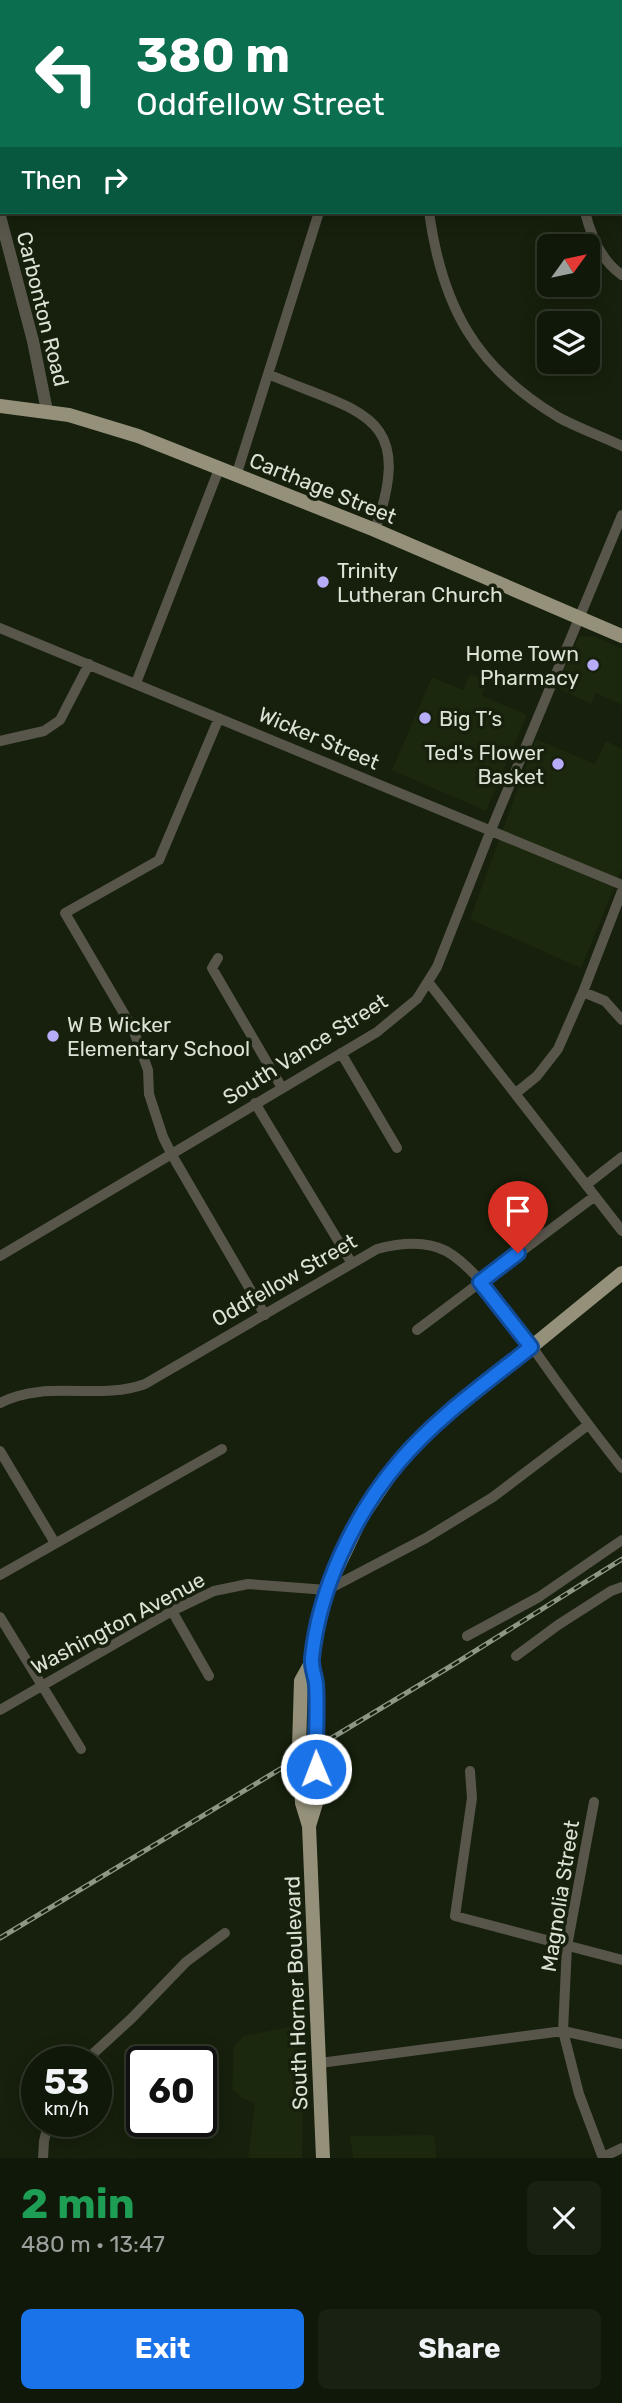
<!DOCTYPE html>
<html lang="en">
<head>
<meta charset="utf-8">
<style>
  body { margin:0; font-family:Rubik,sans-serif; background:#192112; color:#f1f3f6; height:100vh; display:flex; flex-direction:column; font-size:26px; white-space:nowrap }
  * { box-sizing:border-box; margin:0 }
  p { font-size:23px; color:#9ca09c }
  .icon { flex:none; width:38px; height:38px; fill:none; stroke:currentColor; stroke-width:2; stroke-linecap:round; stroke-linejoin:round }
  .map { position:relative; height:2158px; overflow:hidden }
  .drawer { display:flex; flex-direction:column; background:#101809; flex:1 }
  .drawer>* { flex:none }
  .hud { position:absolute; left:0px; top:0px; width:623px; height:214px; box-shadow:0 4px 18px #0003,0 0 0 2px #30372a; background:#0b6e4f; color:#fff; overflow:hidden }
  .needle { width:46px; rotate:57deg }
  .buttons { position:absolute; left:537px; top:234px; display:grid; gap:14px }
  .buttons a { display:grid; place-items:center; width:63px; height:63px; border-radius:10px; background:#101809; box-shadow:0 4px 18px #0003,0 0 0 2px #30372a; font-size:35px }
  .speed { position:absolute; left:21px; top:2046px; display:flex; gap:14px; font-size:35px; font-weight:700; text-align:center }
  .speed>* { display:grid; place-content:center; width:91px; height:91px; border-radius:50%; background:#101809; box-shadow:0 4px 18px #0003,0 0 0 2px #30372a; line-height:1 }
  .speed small { font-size:18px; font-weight:400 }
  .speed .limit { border:4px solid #111; border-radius:10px; background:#fff; color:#111 }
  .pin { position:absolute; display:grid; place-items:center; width:60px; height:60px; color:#fff; margin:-72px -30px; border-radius:50% 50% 50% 0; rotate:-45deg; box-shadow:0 0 7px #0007 }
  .pin .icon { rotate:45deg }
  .me { position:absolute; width:77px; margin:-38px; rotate:359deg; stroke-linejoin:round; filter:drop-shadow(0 0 5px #0008) }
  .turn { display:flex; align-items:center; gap:24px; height:147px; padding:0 21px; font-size:32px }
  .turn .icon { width:91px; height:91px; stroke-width:2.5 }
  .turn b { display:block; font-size:49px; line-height:60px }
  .then { display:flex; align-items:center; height:66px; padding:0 21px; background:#0003; gap:14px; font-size:26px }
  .round { display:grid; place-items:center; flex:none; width:74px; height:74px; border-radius:10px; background:#192112 }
  .summary { display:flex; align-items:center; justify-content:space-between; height:119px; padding:0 21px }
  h1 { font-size:42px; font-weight:700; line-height:52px; color:#1e9e55 }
  .cta { display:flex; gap:14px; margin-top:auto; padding:14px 21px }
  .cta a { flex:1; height:80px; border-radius:10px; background:#1a73e8; color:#fff; font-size:28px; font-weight:700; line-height:80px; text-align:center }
  .cta a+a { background:#192112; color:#f1f3f6 }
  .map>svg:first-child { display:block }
  .built { fill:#1c280d }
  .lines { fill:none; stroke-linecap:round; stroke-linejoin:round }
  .minor { stroke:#58564b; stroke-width:10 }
  .tertiary { stroke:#58564b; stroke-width:12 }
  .primary { stroke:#94907a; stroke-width:14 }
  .rail-casing { stroke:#8e9686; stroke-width:5 }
  .rail { stroke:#16200c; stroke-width:2.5; stroke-dasharray:8; stroke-linecap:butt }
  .route-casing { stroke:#114b97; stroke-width:18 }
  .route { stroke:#1a73e8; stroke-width:12 }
  .poi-dot { fill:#b6acf8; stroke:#16200c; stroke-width:2.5 }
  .labels { text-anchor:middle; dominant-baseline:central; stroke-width:7; stroke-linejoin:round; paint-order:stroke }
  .street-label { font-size:21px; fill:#dce3d6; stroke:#16200c }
  .poi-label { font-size:21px; fill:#dce3d6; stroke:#16200c; text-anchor:start }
</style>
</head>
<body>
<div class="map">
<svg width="622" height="2158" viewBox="0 0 622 2158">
  <rect width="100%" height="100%" fill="#16200c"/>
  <path class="built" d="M593,636L622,649V705L596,693L591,704L556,687L579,637Z
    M470,674L488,682L482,696L527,715L486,811L392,770L432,677L463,690Z
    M536,739L595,764L606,741L622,749V868L581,968L470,919Z
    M305,2024L302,2158H248L255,2104L241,2097L232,2089L234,2046L244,2036Z
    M435,2135L436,2158H353L350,2136Z"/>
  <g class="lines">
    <path class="minor" d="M385,0L387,2
      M519,0L520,2
      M202,2L203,0
      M0,162H2
      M429,212C442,306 475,367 558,417C578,428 601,436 622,446
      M585,212C591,236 601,261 622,275
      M268,374C358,413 417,411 375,530
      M236,476L319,212
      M0,628L622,885
      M136,683L219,469
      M219,718L159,860L65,913L133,1029L148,1070L149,1094L163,1137L172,1155L265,1315
      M0,741L44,731L60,720L89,664
      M218,958L212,968L282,1088
      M429,983L622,1231
      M583,992L605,1001L622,1020
      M341,1053L397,1148
      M516,1093L537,1076L558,1049L583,992L622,891
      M255,1103L351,1262
      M586,1185L622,1157
      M0,1256L377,1032L417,999L437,967L491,830L622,515
      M417,1330L595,1196
      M0,1403C47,1379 98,1401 145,1384L377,1249C400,1243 425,1240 446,1251C477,1268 513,1322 535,1351C563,1391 592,1430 622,1468
      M0,1451L55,1543
      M0,1575L222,1449
      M172,1611L209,1676
      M0,1617L81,1749
      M467,1636L539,1597L622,1540
      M516,1656L558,1625L611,1591L622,1587
      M0,1710L172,1611L214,1591L248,1584L327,1590L426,1538L493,1497L588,1425
      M470,1771L472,1798L455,1916L622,1960
      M594,1802L567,1946L563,2031L579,2094L603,2158
      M84,2062L132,2018L186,1962L225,1933
      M320,2063L563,2031L622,2044
      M603,2157L622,2148
      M43,2158L44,2141L49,2121"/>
    <path class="tertiary" d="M0,216L33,341L47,411"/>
    <path class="primary" d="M0,406L69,415L138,436L375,530L622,636
      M311,1663L301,1681L299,1747L302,1803L309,1826L323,2158
      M309,1826L317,1800L316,1683L311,1663L315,1631L327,1590L361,1518L399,1462L432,1428L622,1273"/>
    <defs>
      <path id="rail" d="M0,1938L456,1663L622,1559"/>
    </defs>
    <use href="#rail" class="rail-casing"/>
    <use href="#rail" class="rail"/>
  </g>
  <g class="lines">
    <defs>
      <path id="route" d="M316,1769C315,1741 318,1712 316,1684C315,1675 311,1667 312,1658C319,1589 354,1515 399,1462C437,1417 486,1383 531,1347L480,1282L518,1253"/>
    </defs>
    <use href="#route" class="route-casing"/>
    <use href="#route" class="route"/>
  </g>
  <g class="poi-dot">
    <circle cx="323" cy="582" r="7"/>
    <circle cx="593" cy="665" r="7"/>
    <circle cx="425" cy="718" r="7"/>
    <circle cx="558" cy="764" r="7"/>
    <circle cx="53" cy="1036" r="7"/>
  </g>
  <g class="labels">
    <g class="street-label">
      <text transform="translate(43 309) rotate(76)">Carbonton Road</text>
      <text transform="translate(323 488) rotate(22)">Carthage Street</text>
      <text transform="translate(319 738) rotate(23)">Wicker Street</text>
      <text transform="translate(305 1049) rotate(-32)">South Vance Street</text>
      <text transform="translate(284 1280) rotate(-30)">Oddfellow Street</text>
      <text transform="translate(118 1623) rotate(-28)">Washington Avenue</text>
      <text transform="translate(560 1896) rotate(-81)">Magnolia Street</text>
      <text transform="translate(296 1993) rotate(-92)">South Horner Boulevard</text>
    </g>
    <g class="poi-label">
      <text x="337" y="570">Trinity<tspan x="337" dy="24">Lutheran Church</tspan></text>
      <text x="579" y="653" text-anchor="end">Home Town<tspan x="579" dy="24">Pharmacy</tspan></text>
      <text x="439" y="718">Big T’s</text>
      <text x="544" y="752" text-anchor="end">Ted's Flower<tspan x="544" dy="24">Basket</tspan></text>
      <text x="67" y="1024">W B Wicker<tspan x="67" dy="24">Elementary School</tspan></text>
    </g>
  </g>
</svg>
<div class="buttons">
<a><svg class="needle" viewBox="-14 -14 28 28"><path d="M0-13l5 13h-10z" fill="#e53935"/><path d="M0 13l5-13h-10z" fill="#9ca09c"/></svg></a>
<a><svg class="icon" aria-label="layers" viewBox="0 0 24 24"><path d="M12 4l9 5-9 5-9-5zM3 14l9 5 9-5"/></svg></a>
</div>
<div class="speed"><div>53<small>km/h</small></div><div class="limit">60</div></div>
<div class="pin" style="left:518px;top:1253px;background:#d93025"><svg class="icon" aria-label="arrive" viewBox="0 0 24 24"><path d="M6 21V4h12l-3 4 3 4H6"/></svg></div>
<svg class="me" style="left:316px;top:1769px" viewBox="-20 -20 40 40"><circle r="17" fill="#1a73e8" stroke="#fff" stroke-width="3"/><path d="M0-11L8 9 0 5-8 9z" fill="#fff"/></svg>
<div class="hud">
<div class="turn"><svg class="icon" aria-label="left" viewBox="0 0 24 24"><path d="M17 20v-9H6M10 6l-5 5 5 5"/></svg><div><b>380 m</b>Oddfellow Street</div></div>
<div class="then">Then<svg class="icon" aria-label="right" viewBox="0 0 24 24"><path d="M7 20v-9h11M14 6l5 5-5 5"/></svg></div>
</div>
</div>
<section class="drawer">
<div class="summary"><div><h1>2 min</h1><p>480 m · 13:47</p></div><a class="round"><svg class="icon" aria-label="close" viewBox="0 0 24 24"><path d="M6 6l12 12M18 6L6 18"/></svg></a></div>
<div class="cta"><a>Exit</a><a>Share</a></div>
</section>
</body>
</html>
